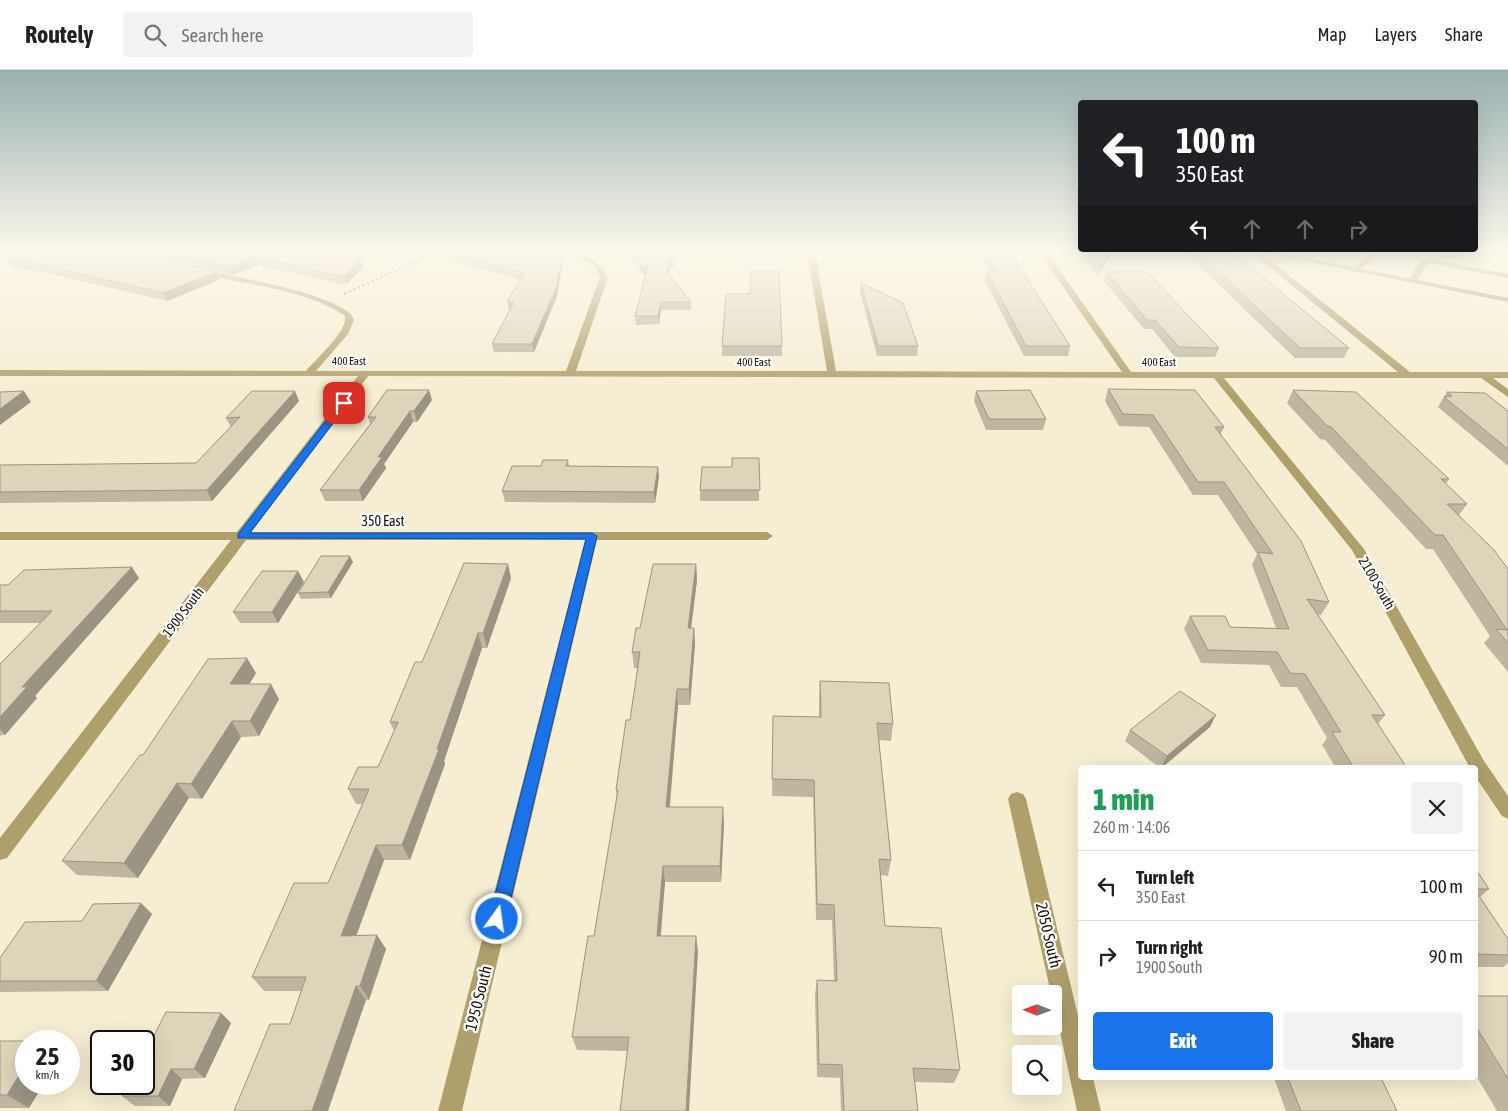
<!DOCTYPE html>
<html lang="en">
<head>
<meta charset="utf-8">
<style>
  body { margin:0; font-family:"Asap Condensed",sans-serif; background:#f2f2f2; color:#202124; height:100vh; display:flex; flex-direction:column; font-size:19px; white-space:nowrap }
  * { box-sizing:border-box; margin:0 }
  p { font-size:16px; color:#757577 }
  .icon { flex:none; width:28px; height:28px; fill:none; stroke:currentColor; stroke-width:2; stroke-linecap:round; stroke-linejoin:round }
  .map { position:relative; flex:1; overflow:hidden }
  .sheet { position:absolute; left:1078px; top:695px; width:400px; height:315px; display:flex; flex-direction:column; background:#fff; border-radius:5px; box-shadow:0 5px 20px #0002 }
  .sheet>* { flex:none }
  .guide { position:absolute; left:1078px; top:30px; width:400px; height:152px; border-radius:5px; box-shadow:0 5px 20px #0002; background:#202124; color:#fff; overflow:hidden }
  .needle { width:32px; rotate:271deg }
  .tools { position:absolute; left:1012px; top:915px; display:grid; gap:10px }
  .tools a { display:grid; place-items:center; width:50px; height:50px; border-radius:5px; background:#fff; box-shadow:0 5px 20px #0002; font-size:25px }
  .speed { position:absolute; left:15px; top:960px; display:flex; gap:10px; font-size:25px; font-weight:700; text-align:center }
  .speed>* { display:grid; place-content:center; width:65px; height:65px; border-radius:50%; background:#fff; box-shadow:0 5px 20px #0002; line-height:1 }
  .speed small { font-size:12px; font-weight:400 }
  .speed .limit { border:2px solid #111; border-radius:8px; background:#fff; color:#111 }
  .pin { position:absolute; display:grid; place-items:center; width:42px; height:42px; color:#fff; margin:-21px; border-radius:10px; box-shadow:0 2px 8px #0006 }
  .me { position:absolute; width:55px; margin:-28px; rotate:14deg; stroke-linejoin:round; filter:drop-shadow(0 0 4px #0008) }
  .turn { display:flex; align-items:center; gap:18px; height:105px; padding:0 15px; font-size:22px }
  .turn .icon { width:65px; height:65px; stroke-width:2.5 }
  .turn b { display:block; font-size:35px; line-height:42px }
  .lanes { display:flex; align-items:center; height:48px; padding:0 15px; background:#0003; justify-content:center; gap:25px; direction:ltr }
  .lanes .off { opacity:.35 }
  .round { display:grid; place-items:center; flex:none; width:52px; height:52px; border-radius:5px; background:#f2f2f2 }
  .head { display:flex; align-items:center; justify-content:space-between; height:85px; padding:0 15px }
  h1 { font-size:30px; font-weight:800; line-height:38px; color:#1e9e55 }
  .primary-button { display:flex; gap:10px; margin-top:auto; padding:10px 15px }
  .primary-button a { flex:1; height:58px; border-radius:5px; background:#1a73e8; color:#fff; font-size:20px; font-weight:800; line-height:58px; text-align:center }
  .primary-button a+a { background:#f2f2f2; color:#202124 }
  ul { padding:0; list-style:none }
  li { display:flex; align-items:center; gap:15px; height:70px; padding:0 15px; border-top:1px solid #e0e0e0 }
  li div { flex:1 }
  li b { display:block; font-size:19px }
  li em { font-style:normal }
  header { display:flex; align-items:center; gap:30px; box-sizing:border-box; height:70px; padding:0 25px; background:#fff; border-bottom:1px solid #e0e0e0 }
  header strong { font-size:24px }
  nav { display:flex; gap:28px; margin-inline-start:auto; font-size:18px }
  .search { width:350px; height:45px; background:#f2f2f2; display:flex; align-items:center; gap:12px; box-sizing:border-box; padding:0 18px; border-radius:5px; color:#757577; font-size:19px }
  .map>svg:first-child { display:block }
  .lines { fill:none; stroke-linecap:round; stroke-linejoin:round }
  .path { stroke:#8b8572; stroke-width:2; stroke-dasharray:2.5 2.5; stroke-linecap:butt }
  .service { fill:#af9f6b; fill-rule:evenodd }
  .minor { fill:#af9f6b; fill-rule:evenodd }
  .tertiary { fill:#af9f6b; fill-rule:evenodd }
  .wall { fill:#beb69f }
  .shaded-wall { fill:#9b9482 }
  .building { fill:#ddd4b9; stroke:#9b9482 }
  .route { fill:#1a73e8; stroke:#114b97 }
  .labels { text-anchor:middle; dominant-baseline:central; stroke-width:4.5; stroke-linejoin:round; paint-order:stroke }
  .far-street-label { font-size:11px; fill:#161309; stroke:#fff }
  .street-label { font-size:14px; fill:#161309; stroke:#fff }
  .near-street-label { font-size:16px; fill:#161309; stroke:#fff }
</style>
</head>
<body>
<header>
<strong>Routely</strong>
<div class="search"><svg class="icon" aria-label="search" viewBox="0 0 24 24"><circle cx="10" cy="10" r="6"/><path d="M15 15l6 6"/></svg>Search here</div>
<nav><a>Map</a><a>Layers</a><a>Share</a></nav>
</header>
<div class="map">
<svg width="1508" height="1041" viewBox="0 0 1508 1041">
  <rect width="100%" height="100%" fill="#f6eed2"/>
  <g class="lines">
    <path class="path" d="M344,224L437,182"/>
    <path class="service" d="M1358,182H1372L1379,185L1356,202H1353V198L1369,186Z
      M1473,182L1458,188L1435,190L1508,204V208L1428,193L1415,213L1408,211L1418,194L1425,189Z"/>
    <path class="minor" d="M568,182C586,182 600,192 608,207L576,301H827L807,182H815L836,301L1122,302L1039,182H1047L1131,302H1398L1251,182H1260L1410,302H1508V308H1493L1508,319V327L1481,308H1224L1364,479L1484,691L1508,726V749L1502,746L1475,706V698H1470L1352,480L1214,308L368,306L251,462H767L773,466L767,470H597L462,1041H438L585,470H246L7,788L0,790V768L231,470H0V462H237L358,306H0V300L306,301C316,289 348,261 345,246C306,219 242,214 196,203V199H199C225,204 349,226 354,250L348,264L316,301H566L600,207L595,197Z
      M1017,722L1023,724L1026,729L1080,954V1008H1093L1101,1041H1077L1054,934V924H1051L1008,729L1011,724Z"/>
    <path class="tertiary" d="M1260,182H1276L1508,228V232Z"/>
  </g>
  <path class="wall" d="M140,182H345L363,197L347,214H341L258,195L232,205Z
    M425,182H568V184L564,186L557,226L534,282H494L492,274L510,240H509L507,232L520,210Z
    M625,182H677L674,197L670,198L669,204L691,232V240H661L659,254L636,255L635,246L646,204L643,205L628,183Z
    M982,182H1010L1070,276L1068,286H1024L985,211L987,202H990L981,187Z
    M1081,182H1113L1098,205Z
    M1187,182H1228L1349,278L1344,288H1295L1186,183Z
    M8,190L216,202L219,210L167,231L47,203L12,197Z
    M1107,202L1219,278L1215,287H1175L1152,259H1144L1104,211Z
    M861,213L918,276L917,286H877L860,222Z
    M722,276H782V286H722Z
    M1108,319L1224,357L1220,365L1329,532L1321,545H1318L1385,645L1378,654L1407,698H1336L1322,675L1327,668L1297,617H1281L1269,595L1201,593L1184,559L1190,546L1230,557L1276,558L1252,495L1257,484L1218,425H1193L1149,357L1119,356L1105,331Z
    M1293,320L1449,409L1446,414L1467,434L1459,445L1508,499V602L1484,573L1490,566L1433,479H1426L1325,370L1320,369L1287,333Z
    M976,321L1046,349L1043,360H986L974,331Z
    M1447,322L1508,341V396L1438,337Z
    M432,330L417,352H413L384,394L386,398L363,431H325L320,420L370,354L368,347Z
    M299,331L212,431L0,433V395L196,393L231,357L226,348Z
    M759,388V431H700V420L732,397Z
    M568,390L569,396L658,397L659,407L655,433L505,432L502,421L541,396Z
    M353,492L331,528L301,529L298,523Z
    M696,494L697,510L691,558H694L695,574L690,635H678L670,737L724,753L721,812H665L661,866L698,881L628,981L577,980L572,967L594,866L617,728L616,720L630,650L638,598H634L632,582L640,558Z
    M139,508L35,626L37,628L5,665H1L0,667V594L40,553H0V515Z
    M511,508L487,578H482L444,691L445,694L410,790H384L356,866L386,879L369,930H366L290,954L301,921H264L252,907L328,813L363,734H356L348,719L378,697L394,661L390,652L422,592Z
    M304,512L278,553H240L233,542Z
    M256,603L249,614L279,629L259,666L241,667L202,729L189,728L138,808L77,805L62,791L143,685Z
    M820,611L893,654L891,671L879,670L891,790L888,806L881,805L885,856L960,1000L954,1013L915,1012L918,1041H841L840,1008L817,1007L815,925L817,910L834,911L832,850H816L813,727L772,726L773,646L819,647V627Z
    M1210,657L1162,698H1160L1125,671L1130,660Z
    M1475,798L1489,819L1480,827L1508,869V893L1503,897H1475Z
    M141,833L152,844L108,921L0,922V888L82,851Z
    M1475,926H1508V1041H1497L1475,1004Z
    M221,943L231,953L205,1008L182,1009L170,1036H135L122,1026Z
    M0,971L29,1038H0Z
    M1274,1008H1381L1397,1041H1286Z"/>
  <path class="shaded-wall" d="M563,182H568V184L564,186L557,226L534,282L532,274Z
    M675,182H677L674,197L670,198L667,210V202L669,191Z
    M1110,182H1113L1098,205L1100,196Z
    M255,187L258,195L232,205L229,197Z
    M361,189L363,197L347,214L345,206Z
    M648,196L649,204L643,205L642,197Z
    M216,202L219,210L167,231L163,223Z
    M661,232V240L659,254L658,246Z
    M429,320L432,330L417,352L414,341Z
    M24,321L31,332L0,355V339Z
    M295,321L299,331L212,431L207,420Z
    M410,341L413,352L384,394L386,398L363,431L359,420L378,387Z
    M658,397L659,407L655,433L654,422Z
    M350,486L353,492L331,528L328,522Z
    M508,494L511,508L487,578L483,563Z
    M696,494L697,510L689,574L688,558Z
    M132,497L139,508L35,626L37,628L5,665L0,659V647L22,617Z
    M298,501L304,512L278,553L272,542Z
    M694,558L695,574L690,635L689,619Z
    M478,563L482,578L444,691L445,694L410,790L402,775Z
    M247,588L256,603L240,630L230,614Z
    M271,614L279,629L259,666L250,651Z
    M677,619L678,635L668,753L666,737Z
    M1216,645L1210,657L1161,698L1167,686Z
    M232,651L241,667L202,729L191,714Z
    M177,713L189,728L138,808L124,793Z
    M723,737L724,753L721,812L720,796Z
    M376,775L384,790L351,880L341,866Z
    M663,796L665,812L659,881L657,866Z
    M141,833L152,844L108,921L96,911Z
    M377,865L386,879L369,930L360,916Z
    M696,866L698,881L689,1041H686Z
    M356,916L366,930L328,1041H312Z
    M221,943L231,953L205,1008L194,999Z
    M26,994V1014H44L29,1038L7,1025Z
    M171,999L182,1009L170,1036L158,1026Z"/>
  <path class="building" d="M23,182H138L216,202L163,223L43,195L8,190Z
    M167,182H345L361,189L345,206H339L255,187L229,197Z
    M449,182H563L556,218L532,274H492L514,232H507L524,203Z
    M632,182H675L674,190L669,191L667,202L691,232H661L658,246H635L648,196L642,197Z
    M985,182H1010L1070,276H1026L987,202H997Z
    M1089,182H1110L1100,196Z
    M1197,182H1228L1234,183L1349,278H1300Z
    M751,201H779L782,276H722L726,224H750Z
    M1107,202H1147L1219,278L1179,277L1155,250H1147Z
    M861,213L903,233L918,276H878Z
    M1108,319L1195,320L1224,357H1215L1301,471L1329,532L1307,529L1385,645H1372L1407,698H1354L1332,662H1341L1305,604L1290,603L1277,582L1208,580L1190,546H1225L1230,557L1289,559L1258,482L1273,484L1224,412H1198L1153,345L1123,344Z
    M387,320H429L414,341H410L378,387H382L359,420H320L376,347H368Z
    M1030,320L1046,349H989L976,321Z
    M1293,320L1356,322L1449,409H1441L1467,434H1447L1494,480L1508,499V573L1496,559L1507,560L1443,465H1435L1331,357L1327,356Z
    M24,321L0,339V322Z
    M252,321H295L207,420L0,422V395L196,393L240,347L226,348Z
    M1447,322L1485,323L1508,341V379L1444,327L1452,326Z
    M732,388H759L760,420H700L702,397H732Z
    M543,390H568L566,396L658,397L654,422L502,421L512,396H541Z
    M321,486H350L328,522L298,523Z
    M464,493L508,494L483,563H478L437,679H439L402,775H376L341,866L377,865L360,916H356L312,1041H234L270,954H290L306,907H252L294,813H328L369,719H348L358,697H378L398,652H390L415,592H422Z
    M653,494H696L688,558H694L689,619H677L666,737H723L720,796H663L657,866H696L686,1041H620L629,967H572L588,866H594L618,720H616L626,650H630L640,582H632L636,558H640Z
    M132,497L22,617H27L0,647V594L52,541H0V515H8L24,500Z
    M262,501H298L272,542H233Z
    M247,588L230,614H271L250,651H232L191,714L177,713L124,793L62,791L140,685H143L208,589Z
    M820,611L889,613L893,654L877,653L891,790L879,789L885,856L941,858L960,1000L913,998L918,1041H844L842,995L819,994L817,910L837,911L834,835L817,834L814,710L772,709L773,646L821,647Z
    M1180,621L1216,645L1167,686L1130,660Z
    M1475,798L1489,819H1475Z
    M1475,820L1508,869V885L1475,884Z
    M141,833L96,911H0V888L25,852L82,851L93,834Z
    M1475,926H1508V1009L1475,955Z
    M166,942L221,943L194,999H171L158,1026H122L129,1014H144V985Z
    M0,971H40H26V994L7,1025H0Z
    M1288,1008H1381L1397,1041H1301Z"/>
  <linearGradient id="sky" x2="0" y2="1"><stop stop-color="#98b0b0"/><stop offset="0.55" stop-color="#fbf7eb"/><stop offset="1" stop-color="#fbf7eb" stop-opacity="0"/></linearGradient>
  <rect width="1508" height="328" fill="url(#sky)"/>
  <path class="route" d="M344,330L348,333L347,335L250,463H592L597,466L506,849L503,855L497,857L491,855L489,849L586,469L238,468V464L341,331Z"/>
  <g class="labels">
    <g class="far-street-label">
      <text x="349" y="291">400 East</text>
      <text x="754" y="292">400 East</text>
      <text x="1159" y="292">400 East</text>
    </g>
    <g class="street-label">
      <text x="383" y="451">350 East</text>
      <text transform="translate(1377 513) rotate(60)">2100 South</text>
      <text transform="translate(183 542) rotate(-53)">1900 South</text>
    </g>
    <g class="near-street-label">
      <text transform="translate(1049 865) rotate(77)">2050 South</text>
      <text transform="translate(478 928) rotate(-76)">1950 South</text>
    </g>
  </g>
</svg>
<div class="tools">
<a><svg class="needle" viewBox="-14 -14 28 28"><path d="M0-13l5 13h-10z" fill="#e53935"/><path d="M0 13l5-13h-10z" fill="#757577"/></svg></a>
<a><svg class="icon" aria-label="search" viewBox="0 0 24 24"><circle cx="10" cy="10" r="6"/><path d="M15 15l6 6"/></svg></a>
</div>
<div class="speed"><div>25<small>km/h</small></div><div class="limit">30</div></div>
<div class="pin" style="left:344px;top:333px;background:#d93025"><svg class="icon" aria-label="arrive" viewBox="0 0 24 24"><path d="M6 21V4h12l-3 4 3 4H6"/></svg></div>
<svg class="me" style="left:497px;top:849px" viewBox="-20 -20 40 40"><circle r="17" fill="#1a73e8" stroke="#fff" stroke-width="3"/><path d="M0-11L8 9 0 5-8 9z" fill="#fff"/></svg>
<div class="guide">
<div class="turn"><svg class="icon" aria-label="left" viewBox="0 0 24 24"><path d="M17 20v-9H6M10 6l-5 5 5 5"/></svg><div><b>100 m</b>350 East</div></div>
<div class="lanes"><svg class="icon" aria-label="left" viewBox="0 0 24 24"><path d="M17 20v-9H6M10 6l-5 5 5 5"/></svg><svg class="icon off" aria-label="ahead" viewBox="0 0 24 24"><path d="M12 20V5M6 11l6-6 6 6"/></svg><svg class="icon off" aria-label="ahead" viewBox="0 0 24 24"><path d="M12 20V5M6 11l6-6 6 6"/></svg><svg class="icon off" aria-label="right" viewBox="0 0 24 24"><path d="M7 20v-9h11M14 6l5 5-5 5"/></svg></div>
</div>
<section class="sheet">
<div class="head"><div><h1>1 min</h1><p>260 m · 14:06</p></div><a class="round"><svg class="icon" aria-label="close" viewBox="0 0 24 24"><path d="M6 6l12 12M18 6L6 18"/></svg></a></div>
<ul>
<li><svg class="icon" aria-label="left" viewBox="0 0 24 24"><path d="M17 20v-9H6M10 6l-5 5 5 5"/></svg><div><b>Turn left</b><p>350 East</p></div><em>100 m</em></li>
<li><svg class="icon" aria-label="right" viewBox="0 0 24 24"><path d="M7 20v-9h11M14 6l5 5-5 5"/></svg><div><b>Turn right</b><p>1900 South</p></div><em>90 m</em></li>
</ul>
<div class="primary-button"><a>Exit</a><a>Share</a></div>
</section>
</div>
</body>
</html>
